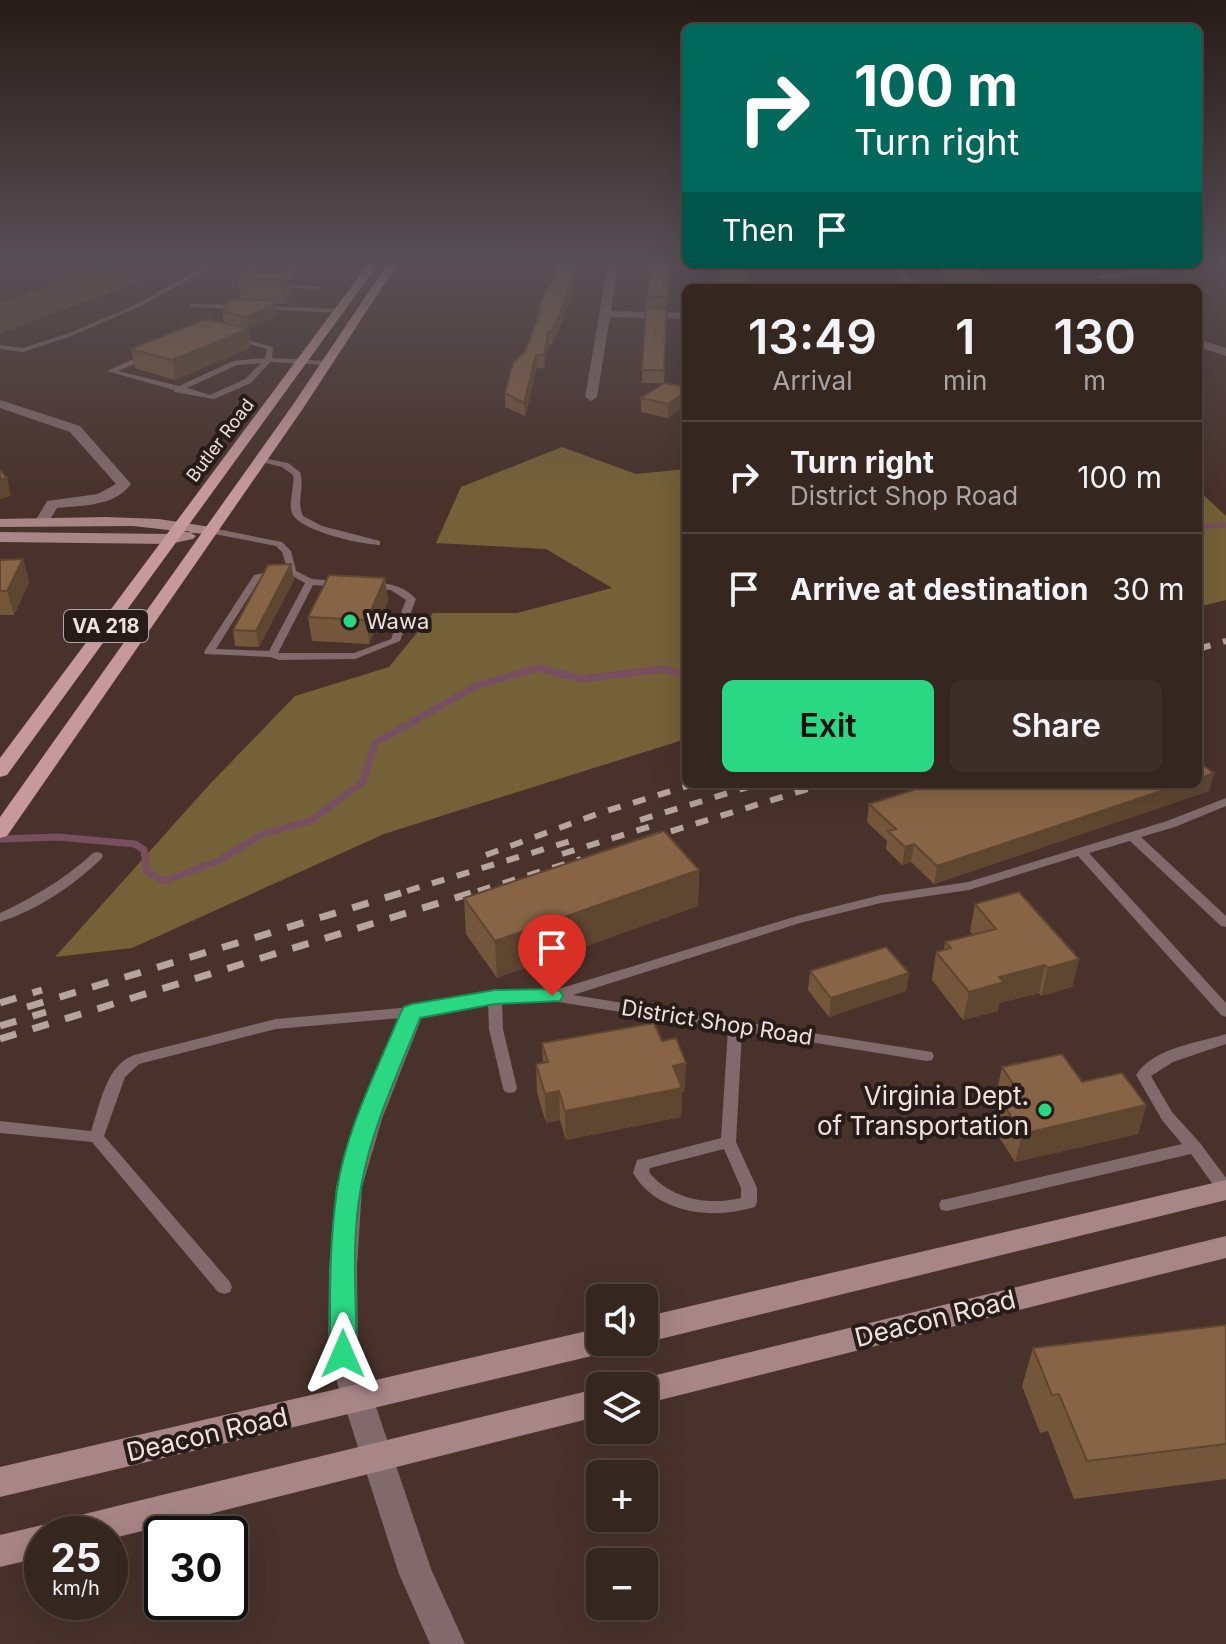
<!DOCTYPE html>
<html lang="en">
<head>
<meta charset="utf-8">
<style>
  body { margin:0; font-family:Inter,sans-serif; background:#3d2e29; color:#f1f3f6; height:100vh; display:flex; flex-direction:column; font-size:30px; white-space:nowrap }
  * { box-sizing:border-box; margin:0 }
  p { font-size:26px; color:#aaa5a5 }
  .icon { flex:none; width:44px; height:44px; fill:none; stroke:currentColor; stroke-width:2; stroke-linecap:round; stroke-linejoin:round }
  .map { position:relative; flex:1; overflow:hidden }
  .side { position:absolute; left:682px; top:284px; width:520px; height:504px; display:flex; flex-direction:column; background:#362620; border-radius:12px; box-shadow:0 8px 32px #0002,0 0 0 2px #50433e }
  .side>* { flex:none }
  .banner { position:absolute; left:682px; top:24px; width:520px; height:244px; border-radius:12px; box-shadow:0 8px 32px #0002,0 0 0 2px #50433e; background:#00695c; color:#fff; overflow:hidden }
  .controls { position:absolute; left:586px; top:1284px; display:grid; gap:16px }
  .controls a { display:grid; place-items:center; width:72px; height:72px; border-radius:12px; background:#362620; box-shadow:0 8px 32px #0002,0 0 0 2px #50433e; font-size:40px }
  .speed { position:absolute; left:24px; top:1516px; display:flex; gap:16px; font-size:40px; font-weight:700; text-align:center }
  .speed>* { display:grid; place-content:center; width:104px; height:104px; border-radius:50%; background:#362620; box-shadow:0 8px 32px #0002,0 0 0 2px #50433e; line-height:1 }
  .speed small { font-size:20px; font-weight:400 }
  .speed .limit { border:4px solid #111; border-radius:12px; background:#fff; color:#111 }
  .pin { position:absolute; display:grid; place-items:center; width:68px; height:68px; color:#fff; margin:-82px -34px; border-radius:50% 50% 50% 0; rotate:-45deg; box-shadow:0 0 8px #0007 }
  .pin .icon { rotate:45deg }
  .me { position:absolute; width:88px; margin:-44px; rotate:0deg; stroke-linejoin:round; filter:drop-shadow(0 0 6px #0008) }
  .turn { display:flex; align-items:center; gap:28px; height:168px; padding:0 40px; font-size:36px }
  .turn .icon { width:104px; height:104px; stroke-width:2.5 }
  .turn b { display:block; font-size:56px; line-height:68px }
  .then { display:flex; align-items:center; height:76px; padding:0 40px; background:#0003; gap:16px; font-size:30px }
  .eta { display:flex; justify-content:space-evenly; align-items:center; height:136px; text-align:center }
  .eta b { font-size:48px; font-weight:600; line-height:56px }
  .button { display:flex; gap:16px; margin-top:auto; padding:16px 40px }
  .button a { flex:1; height:92px; border-radius:12px; background:#2ad884; color:#111; font-size:32px; font-weight:600; line-height:92px; text-align:center }
  .button a+a { background:#3d2e29; color:#f1f3f6 }
  ul { padding:0; list-style:none }
  li { display:flex; align-items:center; gap:24px; height:112px; padding:0 40px; border-top:2px solid #50433e }
  li div { flex:1 }
  li b { display:block; font-size:30px }
  li em { font-style:normal }
  .map>svg:first-child { display:block }
  .green { fill:#5c4d2e }
  .forest { fill:#746137 }
  .lines { fill:none; stroke-linecap:round; stroke-linejoin:round }
  .stream-far1 { stroke:#784e61; stroke-width:5 }
  .stream { stroke:#784e61; stroke-width:7 }
  .service { fill:#806a6b; fill-rule:evenodd }
  .minor { fill:#806a6b; fill-rule:evenodd }
  .secondary { fill:#a88587; fill-rule:evenodd }
  .primary { fill:#c6999c; fill-rule:evenodd }
  .rail-far1 { stroke:#b6a49e; stroke-width:6; stroke-dasharray:13 13; stroke-linecap:butt }
  .rail { stroke:#b6a49e; stroke-width:7; stroke-dasharray:17 17; stroke-linecap:butt }
  .wall { fill:#74563b }
  .shaded-wall { fill:#5e4630 }
  .building { fill:#876445; stroke:#5e4630; stroke-width:2 }
  .route { fill:#2ad884; stroke:#1b8c56; stroke-width:2 }
  .poi-dot { fill:#2ad884; stroke:#271c19; stroke-width:3 }
  .labels { text-anchor:middle; dominant-baseline:central; stroke-width:8; stroke-linejoin:round; paint-order:stroke }
  .far-street-label { font-size:18px; fill:#f0e1dc; stroke:#271c19 }
  .shield { fill:#271c19; stroke:#b4a6a2; stroke-width:2 }
  .shield-label { font-size:20px; font-weight:bold; fill:#f0e1dc }
  .poi-label { font-size:22px; fill:#f0e1dc; stroke:#271c19; text-anchor:start }
  .street-label { font-size:22px; fill:#f0e1dc; stroke:#271c19 }
  .near-poi-label { font-size:26px; fill:#f0e1dc; stroke:#271c19; text-anchor:end }
  .near-street-label { font-size:26px; fill:#f0e1dc; stroke:#271c19 }
</style>
</head>
<body>
<div class="map">
<svg width="1226" height="1644" viewBox="0 0 1226 1644">
  <rect width="100%" height="100%" fill="#48322b"/>
  <path class="green" d="M100,268L149,279L0,333V303Z"/>
  <path class="forest" d="M562,447L636,474L686,469V739L384,834L132,948L55,957L209,785L295,696L389,667L433,613H517L612,588L546,549L436,543L461,487Z
    M1198,490L1226,516V600L1198,607Z"/>
  <g class="lines">
    <path class="stream-far1" d="M1198,527L1226,525"/>
    <path class="stream" d="M0,839L58,837L135,844L144,850L147,872L164,881L218,861L263,834L310,821L363,782L375,743L476,686L538,668L581,679L662,669L686,675"/>
    <path class="service" d="M210,263H218L139,307L71,336L23,352L0,349V345L23,348L67,334L135,305Z
      M257,263H263L245,282H241V280Z
      M296,263H302L285,285L317,286L320,288L319,289L272,287V285L279,284Z
      M192,304L240,305L243,307L240,309L190,307L189,306Z
      M262,306L339,309L342,311L339,313L260,309V307Z
      M236,337L273,347L272,358L327,361L331,363L327,365L270,362L251,383L214,399L174,392V390L107,371L147,353H150V357L118,371L179,386L233,361L265,358L267,349L234,340L233,339ZM261,363L245,379L210,395L187,388L237,365Z
      M258,457L288,463L300,472C305,487 296,502 303,516L322,526L380,541V545C363,545 299,531 292,513C288,502 295,487 293,475L282,467L258,461Z
      M212,528L282,542L291,551L296,571L312,579L338,581L343,584L338,587L313,585L278,653H354L391,639L406,600L391,590L369,588V584C387,582 403,585 416,599L400,641L355,659L279,660L270,657L205,654L204,652L254,575L277,570L282,573L280,575L260,579L216,649L269,651L305,583L289,574L282,552L276,546L209,533L208,531Z
      M1226,798V806L1175,827L1141,837L1226,916V927L1221,926L1130,841L1089,853L1226,1003V1017L1221,1015L1078,856L969,890L881,903L800,923L573,995L932,1052L934,1056L932,1060L927,1061L742,1031L736,1142L757,1188V1202L755,1207C713,1220 657,1214 633,1173L637,1160L721,1138L728,1029L552,1001L502,1002L503,1029L517,1088L515,1092L510,1093L505,1092L503,1088L489,1029L488,1003L412,1017L276,1029L139,1064L125,1077L104,1136L230,1282L232,1287L230,1292L224,1294L218,1292L92,1142L0,1133V1121L91,1131C100,1105 106,1065 134,1055L276,1019L412,1007L495,992L552,991L797,916L881,895L968,882L1167,821ZM724,1149L741,1188V1198C709,1206 670,1199 649,1172L650,1168Z
      M97,852L101,853L103,856L101,859C73,886 37,910 0,922V913C34,897 65,879 93,853Z
      M1226,1034V1044L1173,1062L1151,1076L1172,1112L1200,1143L1226,1178V1196L1220,1194L1191,1154L947,1211L941,1210L939,1205L941,1200L947,1199L1182,1144L1162,1120L1136,1075C1153,1048 1197,1043 1226,1034Z"/>
    <path class="minor" d="M608,263H618L611,311L686,313V319L610,317L597,397L591,401L585,397Z
      M887,264H898L920,288H909Z
      M1180,264H1202L1159,274L1102,279L1097,276Z
      M1198,339L1226,348V356L1198,347Z
      M0,400L80,426L131,484C114,507 83,505 57,508L46,526H36L34,523L47,501L98,494L116,484L70,432L0,408Z
      M412,1004L420,1006L424,1012L382,1119L362,1187L357,1268L358,1354L431,1569L465,1644H430L399,1574L328,1354L329,1268L336,1187L356,1119L400,1012L404,1006Z"/>
    <path class="secondary" d="M106,517L159,519L217,528L219,531L212,535L133,526L0,527V519Z
      M188,531L196,536L193,539L169,544L0,542V532L169,534Z
      M1226,1180V1200L644,1343L643,1342L644,1317Z
      M1226,1236V1258L644,1404V1386H631L633,1381L644,1378Z
      M600,1328V1342H614L610,1350L600,1354L0,1497V1467Z
      M600,1388V1416L110,1539V1534H42V1557L0,1567V1535L42,1525L54,1530L57,1523L68,1518Z"/>
    <path class="primary" d="M369,263H379L7,775L0,777V758Z
      M388,263H398L304,407L7,836L0,838V817L292,406Z"/>
    <path class="rail-far1" d="M1198,649L1226,641
      M640,820L758,784
      M646,839L824,784
      M562,854L658,824
      M486,855L600,813L694,784
      M407,891L574,840
      M478,891L581,859"/>
    <path class="rail" d="M0,1003L42,990
      M27,1007L414,889
      M0,1026L46,1012
      M0,1039L484,889"/>
  </g>
  <path class="wall" d="M557,263H579L566,313L552,344H549L544,368H537L525,416L505,407V393L525,351L538,316V309L556,269Z
    M670,263L667,309L664,383L686,387V405L668,418L641,412V398L663,383H642V370L647,297Z
    M719,264H745L746,288H719Z
    M933,264H975L990,280L989,288H955Z
    M288,272L291,296L284,304H275L277,314L272,319L248,329L250,348L175,380L135,368L131,349L224,323L222,311L241,300L238,279Z
    M23,559L29,582L14,615H0V560Z
    M291,564L294,580L259,647L235,646L233,630Z
    M385,578L388,601L369,644L312,641L308,617Z
    M1214,773L1209,791L934,884L911,862L902,865L886,849L887,841L867,822L869,804Z
    M699,870L698,906L497,978L466,934L464,898Z
    M975,904L1079,959L1072,987L1041,996L1039,993L999,1003L998,1011L963,1020L932,980L936,952L944,950L945,942L973,935L970,931Z
    M810,971L909,973L906,991L829,1017L808,990Z
    M662,1041L685,1091L682,1092L681,1117L566,1140L560,1120L546,1123L537,1093L536,1064L543,1063L542,1043Z
    M1002,1067L1082,1082L1146,1105L1138,1134L1015,1162L994,1129L1000,1103L996,1096Z
    M1226,1325V1479L1074,1499L1048,1431L1040,1433L1022,1386L1033,1348Z"/>
  <path class="shaded-wall" d="M576,263H579L566,313L552,344V331Z
    M1139,264H1157L1138,267Z
    M288,272L291,296L284,304L281,280Z
    M275,301L277,314L272,319L248,329L246,317Z
    M248,329L250,348L175,380L172,360Z
    M549,331V344L544,368V355Z
    M536,355L537,368L525,416L524,403Z
    M686,392V405L668,418V404Z
    M7,478L11,496L0,499V479Z
    M23,559L29,582L14,615L7,591Z
    M291,564L294,580L259,647L256,631Z
    M385,578L388,601L369,644L367,620Z
    M1214,773L1209,791L934,884L937,866L1182,784H1198V779Z
    M914,844L911,862L902,865L905,847Z
    M699,870L698,906L497,978L495,941Z
    M1079,959L1072,987L1041,996L1048,968Z
    M1045,965L1039,993L999,1003L998,1011L963,1020L969,992L999,977Z
    M909,973L906,991L829,1017L831,998Z
    M686,1063L685,1091L682,1092L681,1117L566,1140L565,1111L673,1066Z
    M559,1091L560,1120L546,1123L545,1094Z
    M1146,1105L1138,1134L1015,1162L1022,1134Z"/>
  <path class="building" d="M557,263H576L565,301L552,331H549L544,355H536L524,403L505,393L513,363L525,351L541,309H538L556,269Z
    M651,263H670L668,297H647Z
    M720,264H745L746,286H719Z
    M948,264H975L990,280L964,281Z
    M245,271L288,272L281,280L238,279Z
    M232,299L275,301L271,307L246,317L222,311Z
    M646,308L667,309L664,370H642Z
    M206,319L248,329L172,360L131,349Z
    M664,383L686,387V392L668,404L641,398Z
    M0,470L7,478L0,479Z
    M23,559L7,591H0V560Z
    M291,564L256,631L233,630L268,565Z
    M329,575L385,578L367,620L308,617Z
    M1198,762L1214,773L1198,779Z
    M932,784H1182L937,866L914,844L905,847L888,831L896,829L869,804Z
    M664,831L699,870L495,941L464,898Z
    M1019,892L1079,959L1048,968L1045,965L999,977L1004,982L969,992L936,952L951,948L945,942L996,929L975,904Z
    M886,947L909,973L831,998L810,971Z
    M654,1023L662,1041L676,1038L686,1063L673,1066L682,1088L565,1111L559,1091L545,1094L536,1064L548,1062L542,1043Z
    M1062,1054L1082,1082L1122,1073L1146,1105L1022,1134L1001,1100L1021,1096L1002,1067Z
    M1226,1325V1444L1087,1461L1059,1394L1052,1395L1033,1348Z"/>
  <linearGradient id="sky" x2="0" y2="1"><stop stop-color="#281c18"/><stop offset="0.53" stop-color="#584f55"/><stop offset="1" stop-color="#584f55" stop-opacity="0"/></linearGradient>
  <rect width="1226" height="493" fill="url(#sky)"/>
  <path class="route" d="M552,989L560,991L563,996L560,1001L495,1004L420,1018C398,1073 371,1129 361,1187C351,1241 356,1299 357,1354L353,1362L343,1366L334,1362L330,1354C330,1299 329,1244 337,1190C346,1129 378,1068 401,1012L404,1007L412,1004L495,990Z"/>
  <g class="poi-dot">
    <circle cx="350" cy="621" r="8"/>
    <circle cx="1045" cy="1110" r="8"/>
  </g>
  <g class="labels">
    <g class="far-street-label">
      <text transform="translate(220 440) rotate(-53)">Butler Road</text>
    </g>
    <rect class="shield" x="64" y="610" width="84" height="32" rx="6"/>
    <g class="shield-label">
      <text x="106" y="626">VA 218</text>
    </g>
    <g class="poi-label">
      <text x="366" y="621">Wawa</text>
    </g>
    <g class="street-label">
      <text transform="translate(717 1022) rotate(9)">District Shop Road</text>
    </g>
    <g class="near-poi-label">
      <text x="1029" y="1095">Virginia Dept.<tspan x="1029" dy="30">of Transportation</tspan></text>
    </g>
    <g class="near-street-label">
      <text transform="translate(935 1318) rotate(-14)">Deacon Road</text>
      <text transform="translate(207 1434) rotate(-13)">Deacon Road</text>
    </g>
  </g>
</svg>
<div class="controls">
<a><svg class="icon" aria-label="sound" viewBox="0 0 24 24"><path d="M4 9h4l5-4v14l-5-4H4zM17 9q2 3 0 6"/></svg></a>
<a><svg class="icon" aria-label="layers" viewBox="0 0 24 24"><path d="M12 4l9 5-9 5-9-5zM3 14l9 5 9-5"/></svg></a>
<a>+</a>
<a>−</a>
</div>
<div class="speed"><div>25<small>km/h</small></div><div class="limit">30</div></div>
<div class="pin" style="left:552px;top:996px;background:#d93025"><svg class="icon" aria-label="arrive" viewBox="0 0 24 24"><path d="M6 21V4h12l-3 4 3 4H6"/></svg></div>
<svg class="me" style="left:343px;top:1354px" viewBox="-20 -20 40 40"><path d="M0-17L14 15 0 8-14 15z" fill="#2ad884" stroke="#fff" stroke-width="4"/></svg>
<div class="banner">
<div class="turn"><svg class="icon" aria-label="right" viewBox="0 0 24 24"><path d="M7 20v-9h11M14 6l5 5-5 5"/></svg><div><b>100 m</b>Turn right</div></div>
<div class="then">Then<svg class="icon" aria-label="arrive" viewBox="0 0 24 24"><path d="M6 21V4h12l-3 4 3 4H6"/></svg></div>
</div>
<section class="side">
<div class="eta">
<div><b>13:49</b><p>Arrival</p></div>
<div><b>1</b><p>min</p></div>
<div><b>130</b><p>m</p></div>
</div>
<ul>
<li><svg class="icon" aria-label="right" viewBox="0 0 24 24"><path d="M7 20v-9h11M14 6l5 5-5 5"/></svg><div><b>Turn right</b><p>District Shop Road</p></div><em>100 m</em></li>
<li><svg class="icon" aria-label="arrive" viewBox="0 0 24 24"><path d="M6 21V4h12l-3 4 3 4H6"/></svg><div><b>Arrive at destination</b></div><em>30 m</em></li>
</ul>
<div class="button"><a>Exit</a><a>Share</a></div>
</section>
</div>
</body>
</html>
